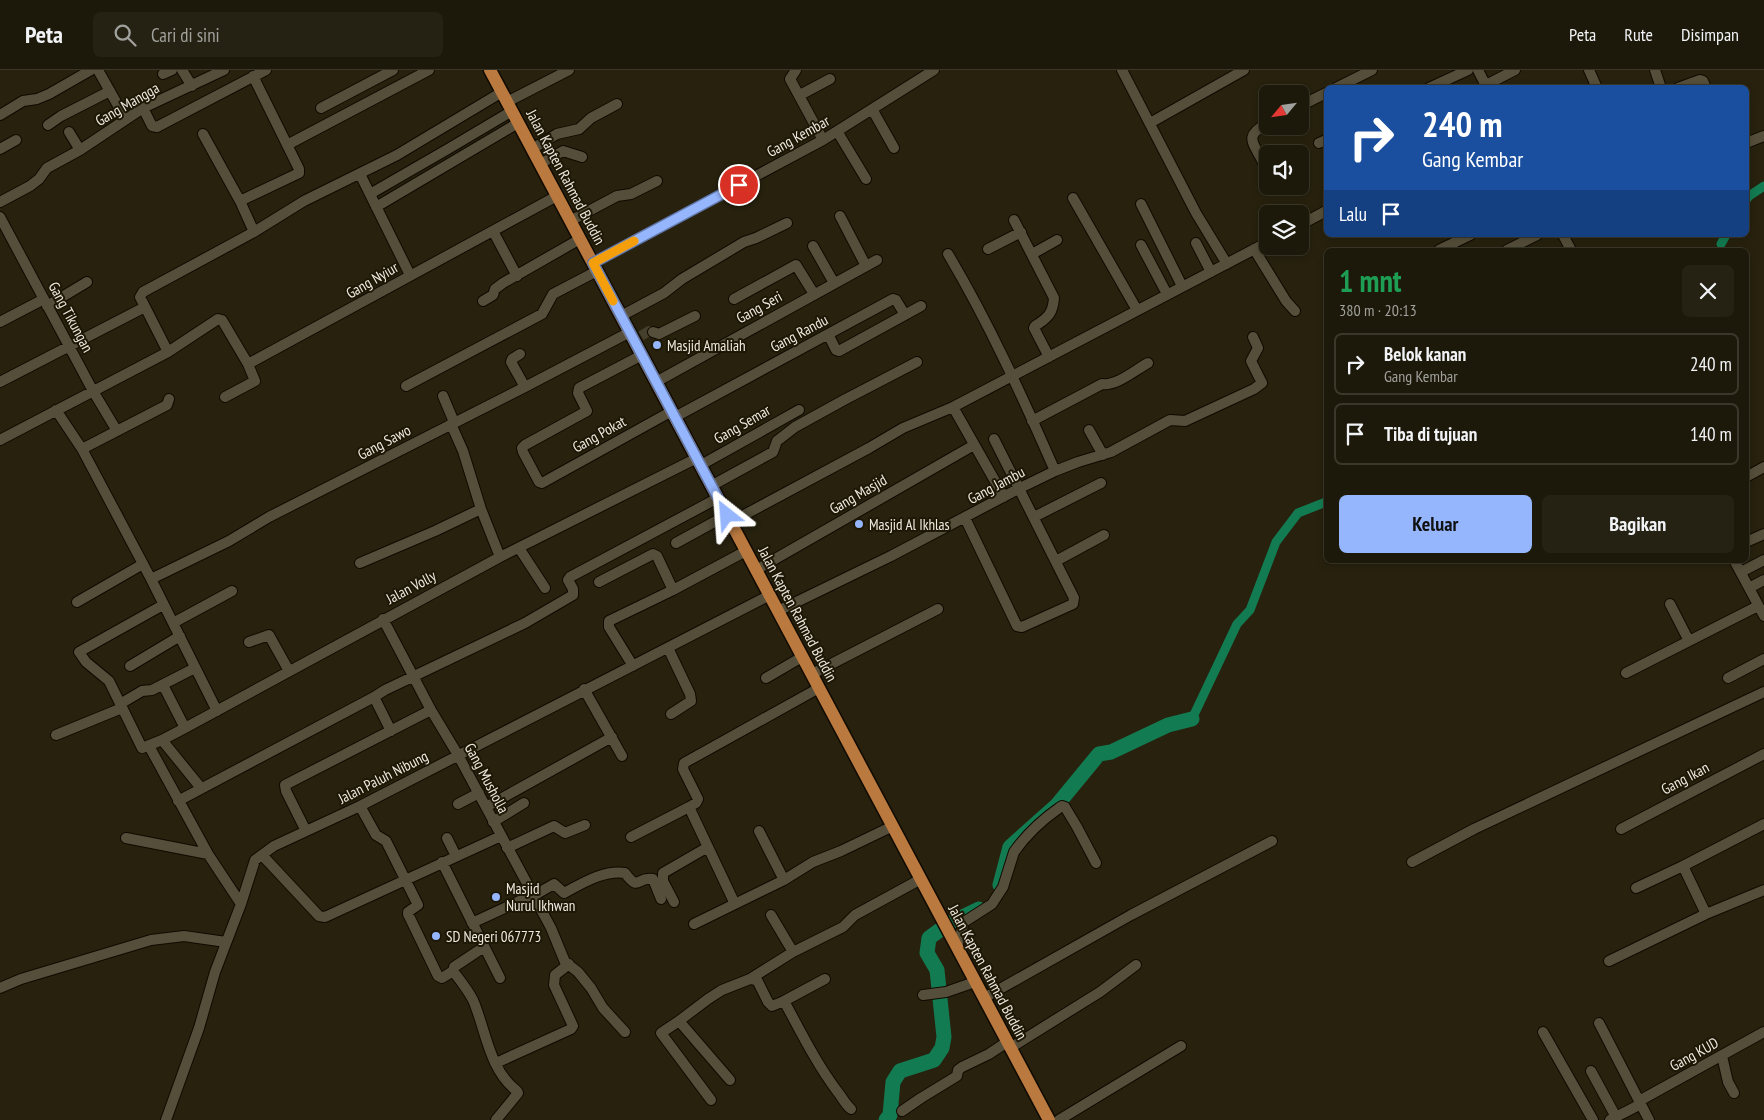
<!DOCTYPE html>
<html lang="id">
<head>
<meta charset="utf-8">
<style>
  body { margin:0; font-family:"PT Sans Narrow",sans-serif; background:#252213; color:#f1f3f6; height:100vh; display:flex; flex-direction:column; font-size:19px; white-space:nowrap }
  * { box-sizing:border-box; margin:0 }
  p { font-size:16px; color:#a0a09c }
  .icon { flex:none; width:28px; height:28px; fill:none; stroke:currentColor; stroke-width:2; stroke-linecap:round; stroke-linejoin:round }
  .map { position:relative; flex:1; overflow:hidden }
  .details { position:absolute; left:1324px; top:178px; width:425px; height:315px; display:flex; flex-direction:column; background:#1d190a; border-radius:8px; box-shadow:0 2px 8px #0003,0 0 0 1px #3b382b }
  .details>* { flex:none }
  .top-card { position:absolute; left:1324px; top:15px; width:425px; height:152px; border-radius:8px; box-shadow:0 2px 8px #0003,0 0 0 1px #3b382b; background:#1a4fa0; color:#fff; overflow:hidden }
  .needle { width:32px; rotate:241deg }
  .controls { position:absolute; left:1259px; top:15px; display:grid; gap:10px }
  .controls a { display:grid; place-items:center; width:50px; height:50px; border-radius:8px; background:#1d190a; box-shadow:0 2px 8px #0003,0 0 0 1px #3b382b; font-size:25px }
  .pin { position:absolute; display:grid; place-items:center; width:42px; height:42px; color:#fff; margin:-21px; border:2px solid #fff; border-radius:50%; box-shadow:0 1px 5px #0007 }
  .me { position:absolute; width:55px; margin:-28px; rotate:332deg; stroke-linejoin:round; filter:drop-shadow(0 0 4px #0008) }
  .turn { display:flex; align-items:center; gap:18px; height:105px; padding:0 15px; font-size:22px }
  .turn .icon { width:65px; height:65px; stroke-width:2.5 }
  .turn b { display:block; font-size:35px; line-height:42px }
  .then { display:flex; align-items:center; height:48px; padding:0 15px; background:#0003; gap:10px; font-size:19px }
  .round { display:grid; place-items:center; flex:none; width:52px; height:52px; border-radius:8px; background:#252213 }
  .overview { display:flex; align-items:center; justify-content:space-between; height:85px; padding:0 15px }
  h1 { font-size:30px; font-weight:800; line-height:38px; color:#1e9e55 }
  .cta { display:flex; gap:10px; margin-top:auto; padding:10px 15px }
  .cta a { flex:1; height:58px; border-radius:8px; background:#95b6fd; color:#111; font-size:20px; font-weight:800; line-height:58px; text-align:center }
  .cta a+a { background:#252213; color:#f1f3f6 }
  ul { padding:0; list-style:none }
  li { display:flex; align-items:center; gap:15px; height:62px; margin:0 10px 8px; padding:0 5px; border:2px solid #3b382b; border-radius:8px }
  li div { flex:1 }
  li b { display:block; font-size:19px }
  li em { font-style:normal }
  header { display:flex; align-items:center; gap:30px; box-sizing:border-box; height:70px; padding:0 25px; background:#1d190a; border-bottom:1px solid #3b382b }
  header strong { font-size:24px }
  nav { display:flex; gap:28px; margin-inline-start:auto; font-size:18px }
  .search { width:350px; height:45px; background:#252213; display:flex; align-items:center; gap:12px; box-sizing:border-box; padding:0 18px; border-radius:8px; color:#a0a09c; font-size:19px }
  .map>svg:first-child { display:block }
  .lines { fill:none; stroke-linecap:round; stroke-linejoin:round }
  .canal { stroke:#137b52; stroke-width:9 }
  .river { stroke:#137b52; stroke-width:15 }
  .minor-tunnel { stroke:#453f2d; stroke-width:10; stroke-dasharray:10 5; stroke-linecap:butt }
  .minor-casing { stroke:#100a00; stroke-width:12 }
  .major-casing { stroke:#100a00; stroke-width:15 }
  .minor { stroke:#554e3a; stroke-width:10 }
  .major { stroke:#b9793f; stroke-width:12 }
  .route-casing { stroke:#6176a4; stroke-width:12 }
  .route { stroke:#95b6fd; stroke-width:9 }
  .slow { stroke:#f59e0b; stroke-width:9 }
  .poi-dot { fill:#95b6fd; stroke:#1e1706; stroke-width:2 }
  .labels { text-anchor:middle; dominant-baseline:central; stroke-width:4; stroke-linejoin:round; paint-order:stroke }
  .street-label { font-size:15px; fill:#eeeadf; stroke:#1e1706 }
  .poi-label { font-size:15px; fill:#eeeadf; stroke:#1e1706; text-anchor:start }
</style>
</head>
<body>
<header>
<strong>Peta</strong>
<div class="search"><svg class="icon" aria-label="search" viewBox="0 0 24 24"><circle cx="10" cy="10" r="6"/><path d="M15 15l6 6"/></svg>Cari di sini</div>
<nav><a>Peta</a><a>Rute</a><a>Disimpan</a></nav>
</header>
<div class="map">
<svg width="1764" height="1050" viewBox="0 0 1764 1050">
  <rect width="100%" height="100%" fill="#27210e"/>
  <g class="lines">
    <path class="canal" d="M1746,130L1749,126L1764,116
      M1721,174L1726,165
      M1192,649L1237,554L1250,540L1276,472L1298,443L1326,432"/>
    <path class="river" d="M1000,815L1010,777L1057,735L1099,684L1111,682L1168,655L1192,649
      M886,1050L890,1045L893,1012L900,1001L934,990L942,978L944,967L937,900L927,883L929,868L948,854L979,839"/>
    <path class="minor-tunnel" d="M641,266L649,261L653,262"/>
    <defs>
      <path id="minor" d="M98,0L125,48
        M182,0L192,16
        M796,0L790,9L823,70
        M1122,0L1196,143L1227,194
        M1478,0L1487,18
        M1589,0L1597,18
        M1655,0L1661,18
        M163,4L172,0
        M1486,15L1515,0
        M1336,18L1372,0
        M1429,18L1468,0
        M1678,18L1700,10L1703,11L1706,18
        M800,25L830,9
        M507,32L569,0
        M1300,36L1326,23
        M143,38L152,56L157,57L266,0
        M321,38L393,0
        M872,39L894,78
        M0,45L23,31L37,29L49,24L91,0
        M1150,53L1244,0
        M48,55L61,46L110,21
        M837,61L866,109
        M69,62L80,80
        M203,64L240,131L254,162
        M1319,73L1326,70
        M1746,73L1764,66
        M287,75L429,0
        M0,79L16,70
        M532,79L557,64L579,59L591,48L617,34
        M1263,92C1253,72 1243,66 1268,53
        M540,94L563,81L582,87
        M360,104L410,205
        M370,124L448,79L512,41
        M1073,128L1137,240
        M240,131L299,103V99L253,6
        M0,132L30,116L39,109L47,98L80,80L143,38L224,0
        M1141,134L1182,216
        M376,137L518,53
        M840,146L866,196
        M0,147L93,321L117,361
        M1014,150L1054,228C1053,243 1048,248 1035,256L1034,258L1049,287
        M570,151L617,126L631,124L657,111
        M1300,155L1326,141
        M493,161L517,206
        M1563,165L1571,180
        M1196,173L1211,202
        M1141,175L1167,224
        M813,176L834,213
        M988,179L1021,162
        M1254,179L1286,231L1295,241
        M1439,180L1470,165
        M1507,180L1537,165
        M948,184C989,253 1023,328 1055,401
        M1032,184L1057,170
        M593,193L823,70L934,0
        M734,229L796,195L814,224
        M483,231L493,225L495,219L503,213L580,169
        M47,236L87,212
        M621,246L664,223L682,209L744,172L756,168L787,153
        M0,252L44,229
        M653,262L659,264L695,246
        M828,264L836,280L839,281L921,236
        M168,282L140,227L143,222L254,162L304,131L397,85L502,22
        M520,284L512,289L511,292L525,317
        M642,285L579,318L578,323L587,341L525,375L522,378L523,382L539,412L542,413L672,341
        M0,312L145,237
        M656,312L877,190
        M406,316L542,244L553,224L597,201
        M443,326L454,352
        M225,327L255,311L248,294L557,126
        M953,337L1004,427
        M56,340L82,379L151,509L217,641
        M675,347L893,229L896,230L905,245
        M1032,351L1102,314C1117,316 1135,300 1148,293
        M451,354L463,381L481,439L500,487
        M1089,360L1103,385
        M0,370L168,282L218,249L222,250L248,294
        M82,379L167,335L169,329
        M701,395L799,340
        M1746,407L1764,397
        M711,416L773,382L777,371L795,357L844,330L917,292
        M1034,447L1101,413
        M965,448L1017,556L1022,557L1073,534L1074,528L994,369
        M731,452L869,378L903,358L953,337L1268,172
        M1746,472L1764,464
        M676,473L727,445
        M519,478L545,518
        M1734,490L1764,546
        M1056,491L1104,465
        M360,493L435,461L481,439
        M756,500L974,375
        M1741,502L1764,490
        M151,509L229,471L269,447L525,317L630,262
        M599,512L653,484L657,486L673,520
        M1749,518L1764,510
        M77,532L143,494
        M1670,534L1689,571
        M163,535L79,582L86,592L109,611L142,678L162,670L185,658L500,487L697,388
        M778,541L891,486L1020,418L1055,401L1078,392L1111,382L1170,350L1185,351L1254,319L1262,313L1251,291L1258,278L1253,267
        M383,549L431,640L458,685L551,858L565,892L578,902L591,918L603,938L625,962
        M173,553L232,521
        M249,572L269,565L289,601
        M668,578L690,624L691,631L671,644
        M130,596L180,566
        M633,596L609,557V551L673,520L746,481
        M1626,603L1758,536
        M812,604L938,539
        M766,608L802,587
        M1728,608L1764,589
        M163,615L185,658
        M584,619L622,686
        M374,627L391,661
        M120,634L142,621L152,620L195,598
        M56,665L122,638
        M162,670L201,718
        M149,676L208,784L241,834
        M178,731L374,627L385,620L525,553L573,525V519L568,510L570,507L718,428
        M458,734L479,723
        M360,736L376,765L386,771L418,835L408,842V844L438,906L442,908L453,901C460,910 468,920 473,930C486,960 489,1000 517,1021L518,1023L496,1050
        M486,737L612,667
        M689,737L696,733L698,729L683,699L684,693L819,618
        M493,752L524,733
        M1621,759L1764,684
        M306,761L286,721L285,715L431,640
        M759,761L784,810
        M631,767L689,737L735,834
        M126,768L208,784
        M447,768L456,786
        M507,778L554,756L565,763L585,755
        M262,785L319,846L325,847L501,766
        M442,792L500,908
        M1412,792L1474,759L1764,622
        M1636,818L1683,796
        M533,826L554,814L564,823C583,813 603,800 625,803C640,823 636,806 653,809L661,829
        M674,832L663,811V803L708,777
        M1706,844L1683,796L1764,754
        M771,845L793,882
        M472,853L526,828L531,822
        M694,854L784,810L813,792L841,781L893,756
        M957,877L964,852L992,834L1003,817L1014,782C1026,765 1042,750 1059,738L1062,736L1065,737L1077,757L1096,793
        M1609,891L1706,844L1764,820
        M453,901L454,897L484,877
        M750,909L757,910L768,932L772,936L784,931C801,962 816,993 837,1021C842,1027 845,1034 851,1039
        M0,918L21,909L151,870L184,866L226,872
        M923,925L946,922L975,912
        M984,928L1131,845L1272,771
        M784,931L825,909
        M679,951L730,1010
        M1599,953L1649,1050
        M1543,962L1593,1050
        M1010,978L1100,922L1136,895
        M1722,986L1728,1012L1734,1023
        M496,993L571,959L573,956L554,915L555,905L569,894
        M1591,1001L1616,1047
        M711,1030L661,963L679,951L708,929L722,920L750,909L793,882L843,857L855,845L921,809
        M1639,1031L1764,962
        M902,1041L921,1028L957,1006L958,1000L962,997L989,984L1007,972
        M166,1050L199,958L215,902L241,834L255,790L274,776L360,736L770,525
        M1059,1050L1181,976
        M1610,1050L1641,1034"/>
      <path id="major" d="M490,0L1049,1050"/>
    </defs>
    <use href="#minor" class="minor-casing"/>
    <use href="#major" class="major-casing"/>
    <use href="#minor" class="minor"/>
    <use href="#major" class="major"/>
  </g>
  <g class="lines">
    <defs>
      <path id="route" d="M727,445L593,193L739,115"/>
    </defs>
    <use href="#route" class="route-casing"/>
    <use href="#route" class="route"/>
    <path class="slow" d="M613,231L593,193L634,171"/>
  </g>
  <g class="poi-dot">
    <circle cx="657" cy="275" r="5"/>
    <circle cx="859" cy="454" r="5"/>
    <circle cx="496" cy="827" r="5"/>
    <circle cx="436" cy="866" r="5"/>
  </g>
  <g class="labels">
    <g class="street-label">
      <text transform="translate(127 34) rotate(-30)">Gang Mangga</text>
      <text transform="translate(798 66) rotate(-29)">Gang Kembar</text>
      <text transform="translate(566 107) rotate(62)">Jalan Kapten Rahmad Buddin</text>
      <text transform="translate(372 210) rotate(-30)">Gang Nyiur</text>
      <text transform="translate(759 237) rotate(-29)">Gang Seri</text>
      <text transform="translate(71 247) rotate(62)">Gang Tikungan</text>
      <text transform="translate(799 263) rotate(-28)">Gang Randu</text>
      <text transform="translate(742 354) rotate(-30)">Gang Semar</text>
      <text transform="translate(599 364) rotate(-29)">Gang Pokat</text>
      <text transform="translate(384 372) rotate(-28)">Gang Sawo</text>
      <text transform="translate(996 415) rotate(-28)">Gang Jambu</text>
      <text transform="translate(858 424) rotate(-30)">Gang Masjid</text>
      <text transform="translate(411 517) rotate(-28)">Jalan Volly</text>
      <text transform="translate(798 544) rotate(62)">Jalan Kapten Rahmad Buddin</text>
      <text transform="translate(383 707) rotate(-27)">Jalan Paluh Nibung</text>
      <text transform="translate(487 708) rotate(62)">Gang Musholla</text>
      <text transform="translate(1685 708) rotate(-28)">Gang Ikan</text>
      <text transform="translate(988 902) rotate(62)">Jalan Kapten Rahmad Buddin</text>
      <text transform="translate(1694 984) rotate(-29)">Gang KUD</text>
    </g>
    <g class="poi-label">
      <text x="667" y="275">Masjid Amaliah</text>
      <text x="869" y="454">Masjid Al Ikhlas</text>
      <text x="506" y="818">Masjid<tspan x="506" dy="17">Nurul Ikhwan</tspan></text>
      <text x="446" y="866">SD Negeri 067773</text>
    </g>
  </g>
</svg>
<div class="controls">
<a><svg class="needle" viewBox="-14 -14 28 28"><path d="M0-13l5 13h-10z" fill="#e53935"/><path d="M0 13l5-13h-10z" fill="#a0a09c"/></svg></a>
<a><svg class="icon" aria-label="sound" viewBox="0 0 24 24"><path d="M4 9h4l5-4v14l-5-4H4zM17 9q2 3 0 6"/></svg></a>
<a><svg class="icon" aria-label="layers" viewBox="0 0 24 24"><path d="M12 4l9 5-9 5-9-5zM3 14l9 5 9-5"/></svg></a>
</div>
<div class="pin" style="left:739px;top:115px;background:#d93025"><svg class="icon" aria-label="arrive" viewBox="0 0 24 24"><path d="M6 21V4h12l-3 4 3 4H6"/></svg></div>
<svg class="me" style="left:727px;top:445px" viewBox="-20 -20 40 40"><path d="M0-17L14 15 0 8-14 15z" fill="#95b6fd" stroke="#fff" stroke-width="4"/></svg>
<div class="top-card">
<div class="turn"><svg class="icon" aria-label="right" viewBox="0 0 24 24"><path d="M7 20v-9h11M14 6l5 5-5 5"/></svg><div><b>240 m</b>Gang Kembar</div></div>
<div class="then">Lalu<svg class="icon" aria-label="arrive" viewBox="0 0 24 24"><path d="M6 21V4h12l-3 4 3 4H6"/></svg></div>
</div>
<section class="details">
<div class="overview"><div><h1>1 mnt</h1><p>380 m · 20:13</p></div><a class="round"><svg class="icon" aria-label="close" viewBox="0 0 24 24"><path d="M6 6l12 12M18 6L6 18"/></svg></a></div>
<ul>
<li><svg class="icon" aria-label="right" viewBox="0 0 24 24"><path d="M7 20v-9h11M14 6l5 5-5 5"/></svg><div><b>Belok kanan</b><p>Gang Kembar</p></div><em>240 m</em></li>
<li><svg class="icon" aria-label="arrive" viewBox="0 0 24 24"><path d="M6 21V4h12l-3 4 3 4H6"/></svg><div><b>Tiba di tujuan</b></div><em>140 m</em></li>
</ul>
<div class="cta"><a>Keluar</a><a>Bagikan</a></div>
</section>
</div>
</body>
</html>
